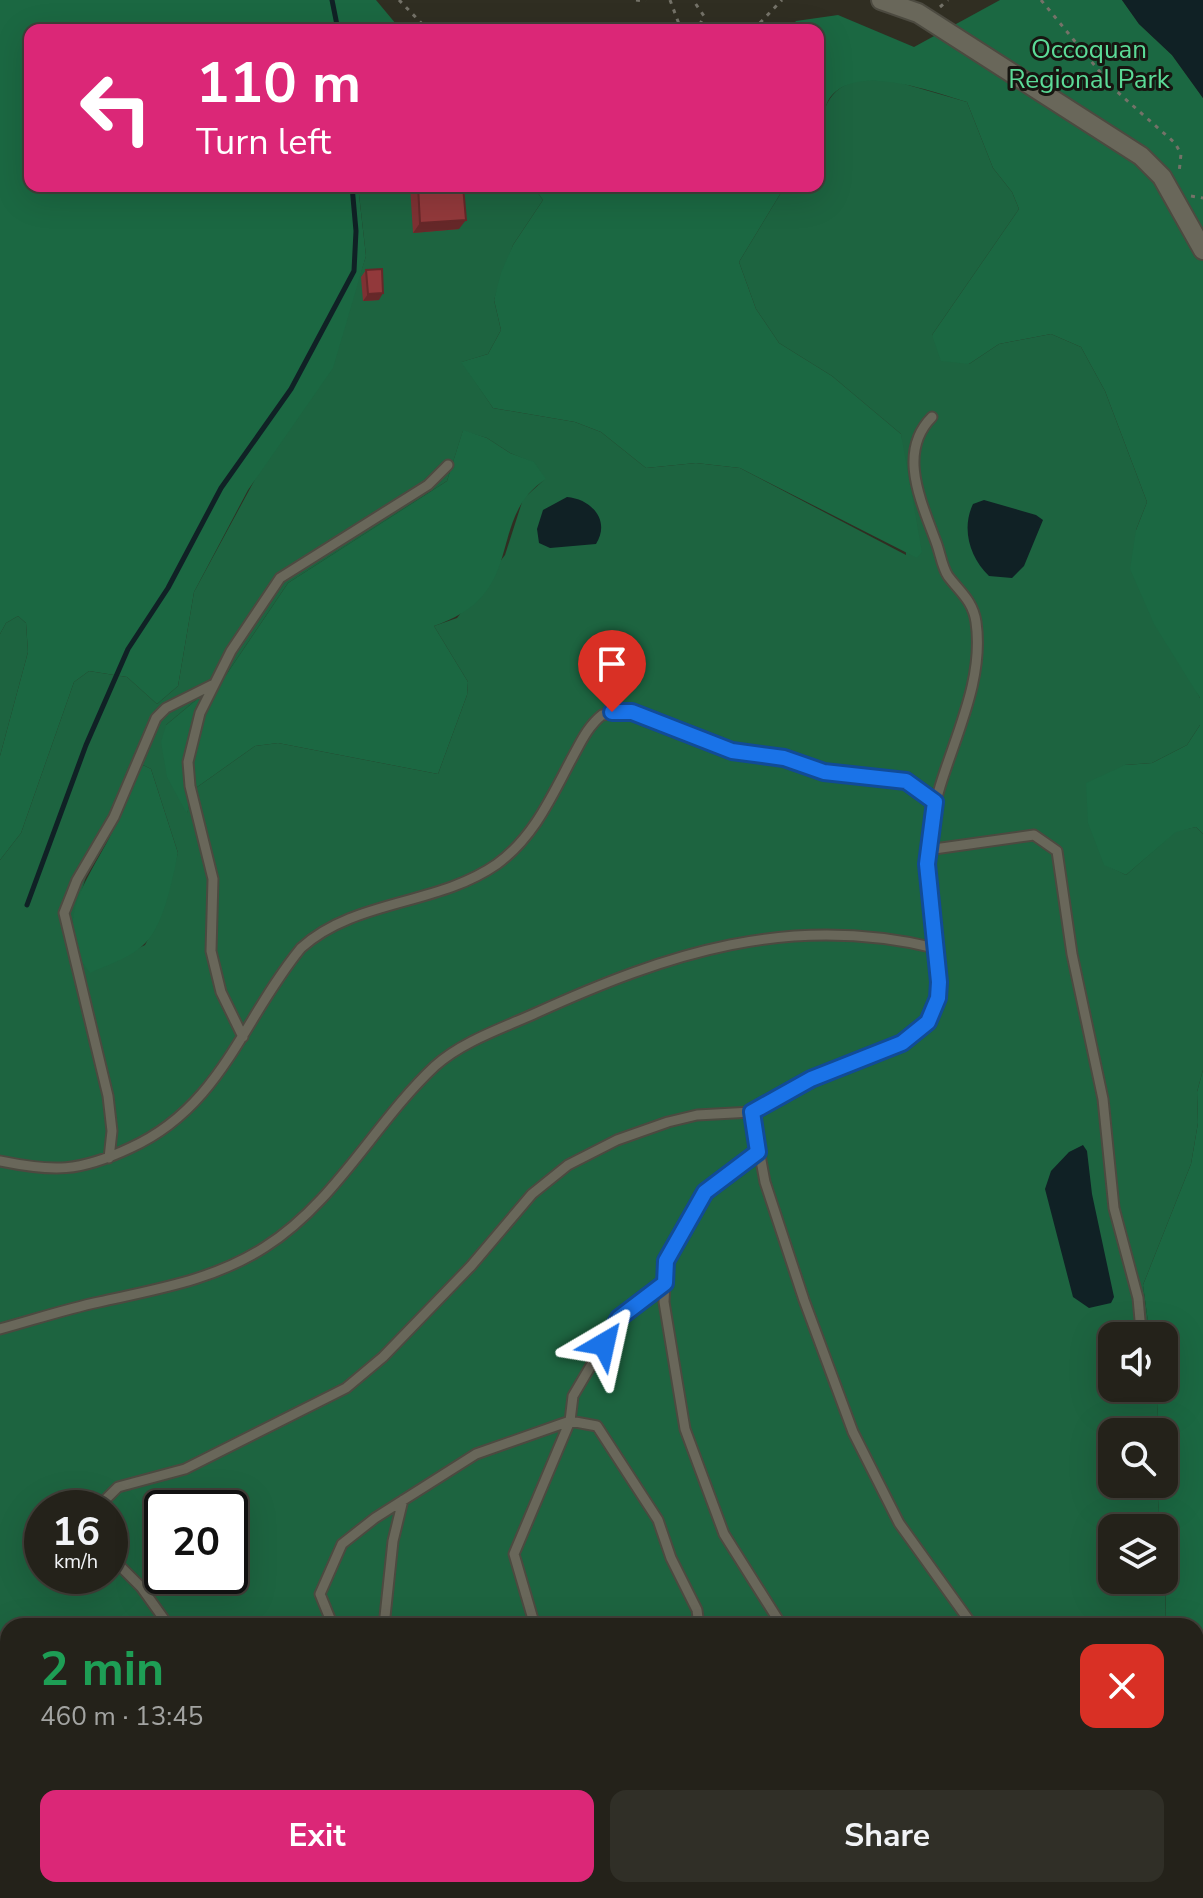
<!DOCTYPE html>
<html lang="en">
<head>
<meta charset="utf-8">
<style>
  body { margin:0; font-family:"Nunito Sans",sans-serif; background:#302f27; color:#f1f3f6; height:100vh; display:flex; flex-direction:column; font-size:30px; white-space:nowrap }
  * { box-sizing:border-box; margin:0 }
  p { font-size:26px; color:#a3a4a2 }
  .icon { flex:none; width:44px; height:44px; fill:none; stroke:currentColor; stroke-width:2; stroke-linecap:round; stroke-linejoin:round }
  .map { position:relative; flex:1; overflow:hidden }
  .side { position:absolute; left:0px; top:1618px; width:1204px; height:280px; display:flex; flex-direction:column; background:#24221a; border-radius:24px 24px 0 0; box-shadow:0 8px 32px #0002,0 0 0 2px #413f39 }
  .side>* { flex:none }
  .banner { position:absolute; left:24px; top:24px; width:800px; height:168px; border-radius:16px; box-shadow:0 8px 32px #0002,0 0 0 2px #413f39; background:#db2777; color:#fff; overflow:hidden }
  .controls { position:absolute; left:1098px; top:1322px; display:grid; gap:16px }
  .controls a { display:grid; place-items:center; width:80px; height:80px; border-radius:16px; background:#24221a; box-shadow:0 8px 32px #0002,0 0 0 2px #413f39; font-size:40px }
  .speed { position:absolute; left:24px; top:1490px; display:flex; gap:16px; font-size:40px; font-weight:700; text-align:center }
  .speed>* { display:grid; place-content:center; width:104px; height:104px; border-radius:50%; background:#24221a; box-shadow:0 8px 32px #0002,0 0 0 2px #413f39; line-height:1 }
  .speed small { font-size:20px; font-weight:400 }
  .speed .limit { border:4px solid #111; border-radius:12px; background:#fff; color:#111 }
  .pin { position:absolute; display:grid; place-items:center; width:68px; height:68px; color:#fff; margin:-82px -34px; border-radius:50% 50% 50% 0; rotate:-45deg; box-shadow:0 0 8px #0007 }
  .pin .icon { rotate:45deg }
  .me { position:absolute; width:88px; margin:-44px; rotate:36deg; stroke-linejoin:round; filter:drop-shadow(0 0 6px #0008) }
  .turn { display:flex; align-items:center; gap:28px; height:168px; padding:0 40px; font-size:36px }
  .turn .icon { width:104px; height:104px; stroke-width:2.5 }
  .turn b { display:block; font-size:56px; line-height:68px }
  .round { display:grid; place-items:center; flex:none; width:84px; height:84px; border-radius:16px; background:#302f27 }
  .summary { display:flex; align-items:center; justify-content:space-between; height:136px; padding:0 40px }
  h1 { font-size:48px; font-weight:700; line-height:60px; color:#1e9e55 }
  .action { display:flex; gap:16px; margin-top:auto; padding:16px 40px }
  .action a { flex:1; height:92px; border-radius:16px; background:#db2777; color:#fff; font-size:32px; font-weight:700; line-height:92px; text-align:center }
  .action a+a { background:#302f27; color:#f1f3f6 }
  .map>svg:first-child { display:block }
  .green { fill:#1d6440; fill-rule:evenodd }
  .forest { fill:#1b6842 }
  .water { fill:#102125 }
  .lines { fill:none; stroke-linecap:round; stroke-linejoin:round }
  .stream { stroke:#102125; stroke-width:5 }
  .lane-casing { stroke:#4c4a40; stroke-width:13 }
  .street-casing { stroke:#4c4a40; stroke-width:22 }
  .path { stroke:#747268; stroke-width:3; stroke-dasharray:4 6; stroke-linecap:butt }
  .lane { stroke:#69675a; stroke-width:9 }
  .street { stroke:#69675a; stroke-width:18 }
  .wall { fill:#7e3133 }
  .shaded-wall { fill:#662829 }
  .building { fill:#92393b; stroke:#662829; stroke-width:2 }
  .route-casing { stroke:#114b97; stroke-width:20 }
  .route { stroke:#1a73e8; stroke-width:14 }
  .labels { text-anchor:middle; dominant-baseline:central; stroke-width:6; stroke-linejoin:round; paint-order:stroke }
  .park-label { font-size:26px; fill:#5bdb97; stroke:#171611 }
</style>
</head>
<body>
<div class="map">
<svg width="1203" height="1898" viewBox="0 0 1203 1898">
  <rect width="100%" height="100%" fill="#302e22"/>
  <path class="green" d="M894,81L967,102L993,168L1012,192L1019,209L932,335L969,364L999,344L1051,334L1081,347L1105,391L1147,502L1136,530L1184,667L1200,698V725L1187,745L1152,763L1125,765L1104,864L1126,875L1176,831L1196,827L1203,834V1070L1197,1092L1198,1123L1191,1164L1143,1285L1150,1336H1112V1388H1156L1159,1432H1112V1484H1157L1160,1528H1112V1580H1164V1557L1166,1626H8V1890H1140L1139,1898H0V860L21,833L74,682L89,671L127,677L157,704L178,686L194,592L351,302L366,256L358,186H533L543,200L513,245L494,300L501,330L488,354L462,362L493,408L575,422L601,432L646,468L696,463L740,468L906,555L901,434L832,376L779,343L756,309L739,262L785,186H818C818,155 812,96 850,83C862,78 881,81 894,81ZM463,431L487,438L510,453L534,463L545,479L523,499L505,555L457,618L434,626L468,682L467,695L438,774L278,743L255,746L193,790L187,813L166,725L226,675L288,583L447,481ZM143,765L151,769L178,853L157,922L145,945L90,972L71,927L87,873L112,832ZM42,1508H110V1576H42ZM162,1508H230V1576H162Z
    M18,616L26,623L28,652L0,756V634L6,623Z"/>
  <path class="forest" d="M0,0H376L401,30H30V186H358L366,256L333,368L248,490L194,592L178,686L157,704L127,677L89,671L74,682L21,833L0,860V756L28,652L26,623L18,616L6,623L0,634Z
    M1000,0H1122L1139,24L1172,55L1203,98V834L1196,827L1176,832L1126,875L1104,865L1088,823L1086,783L1125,765L1152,763L1187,745L1200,725V698L1154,624L1130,569L1136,530L1147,502L1105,391L1081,347L1051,334L999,344L969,364L941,361L932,335L1019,209L1012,192L993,168L967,102C933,92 851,60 828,101C823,111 821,126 818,137V30H789L796,21L838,15L914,47Z
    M533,186H785L739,262L756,309L779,343L832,376L901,434L922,552L917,558L740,468L696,463L646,468L601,432L575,422L493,408L461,362L488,354L501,330L494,300L501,273L513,245L543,200Z
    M463,430L487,438L510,453L534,462L546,479C484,519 530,594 434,626L468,682L467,695L438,774L278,743L255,746L193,790L187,814L167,777L161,742L166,725L226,675L288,583L447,481Z
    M143,765L151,769L178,853C172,880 164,929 141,947C127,959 107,965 90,973C49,922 90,878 112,832C123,811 127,781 143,765Z
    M1203,1070V1898H1139L1140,1890H1196V1626H1166L1164,1528H1160L1157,1484H1164V1432H1159L1156,1388H1164V1336H1150L1143,1285L1191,1164L1198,1123L1197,1092Z"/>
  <path class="water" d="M1122,0H1203V98L1172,55L1139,24Z
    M567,497C591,499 611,520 596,544L550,548L539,543L537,529L543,510Z
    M984,500L1036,515L1043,520L1024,566L1012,578L989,576C970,558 961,529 973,504Z
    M1083,1145L1087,1151L1092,1194L1114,1297L1111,1303L1089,1308L1073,1297L1045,1189L1051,1171L1069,1152Z"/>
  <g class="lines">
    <path class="stream" d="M332,0L338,30
      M27,905L86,745L128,649L168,588L221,488L291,389L354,271L356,231L352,186"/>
    <defs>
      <path id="lane" d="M927,850L1034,835L1057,851L1072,954L1103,1099L1114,1208L1138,1298L1140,1320
        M243,1037L221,992L211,951L213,879L190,786L188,762L200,713L231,651L280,578L428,485L448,465
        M752,1112L765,1182L804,1300L853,1432L899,1523L973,1626
        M758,1152L705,1192L666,1261L664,1302L685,1429L724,1534L782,1626
        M109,1158L112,1131L108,1096L64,913L77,880L114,817L156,718L166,708L212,685
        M0,1161C54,1172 79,1172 130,1148C221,1107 242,1020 301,948C355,899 437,906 497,864C533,838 551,798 571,760C580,744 587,727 602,715L632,712L732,751L784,758L824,772L906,781L935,802
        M665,1283L619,1318L573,1396L570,1421L597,1426L658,1520L671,1558L697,1610L699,1626
        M0,1329C33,1320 66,1309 99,1302C157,1289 214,1280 265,1247C336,1202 375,1122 435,1066C463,1041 503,1028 536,1013C668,953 789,913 935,948
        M97,1508L118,1487L185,1469L346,1388L383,1357L471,1266L532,1194L568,1165L617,1140L668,1122L697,1115L752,1112L811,1079L902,1043L928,1022L938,998L939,982C933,930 922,875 931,824C942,757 986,691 976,622C973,601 960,592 948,576C942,567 940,552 936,542C921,501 897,452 932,417
        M110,1556L141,1587L169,1626
        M333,1626L320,1594L342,1544L375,1518L476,1454L570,1421
        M384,1626L393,1541L403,1500
        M535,1626L514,1554L570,1421
        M0,1645L8,1658
        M407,1890V1898
        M638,1890L640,1898
        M907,1890L908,1898
        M1016,1890L1017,1898
        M39,1898L41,1890
        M246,1898V1890
        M547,1898L548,1890
        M782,1898V1890"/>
      <path id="street" d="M881,0L918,13L1141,156L1162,177L1203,250"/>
    </defs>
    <use href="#lane" class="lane-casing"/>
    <use href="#street" class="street-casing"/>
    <path class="path" d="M399,0L428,30
      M636,0L646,1
      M670,0L679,24L687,30L699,26L704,16L693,0
      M1041,0L1114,89L1175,143L1181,154L1179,173
      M940,7L948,0
      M753,30L782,0
      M1191,196L1203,198"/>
    <use href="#lane" class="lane"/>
    <use href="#street" class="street"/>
  </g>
  <path class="wall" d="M410,186H463L459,229L413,233Z
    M366,270L379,300L363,301L361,277Z"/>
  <path class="shaded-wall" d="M466,220L459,229L413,233L420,223Z
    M383,293L379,300L363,301L368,294Z"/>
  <path class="building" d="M418,186H463L466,220L420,223Z
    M382,269L383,293L368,294L366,270Z"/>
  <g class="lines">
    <defs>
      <path id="route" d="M604,1344L619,1318L665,1283L666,1261L705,1192L758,1152L752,1112L811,1079L902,1043L928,1022L938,998L939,982L927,864L935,802L906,781L824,772L784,758L732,751L632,712H612"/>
    </defs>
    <use href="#route" class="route-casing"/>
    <use href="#route" class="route"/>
  </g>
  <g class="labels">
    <g class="park-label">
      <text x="1089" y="49">Occoquan<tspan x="1089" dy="30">Regional Park</tspan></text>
    </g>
  </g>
</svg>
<div class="controls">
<a><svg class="icon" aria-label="sound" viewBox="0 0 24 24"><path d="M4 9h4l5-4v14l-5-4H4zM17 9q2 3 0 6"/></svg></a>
<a><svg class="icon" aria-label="search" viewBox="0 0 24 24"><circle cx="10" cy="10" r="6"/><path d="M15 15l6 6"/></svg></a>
<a><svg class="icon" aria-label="layers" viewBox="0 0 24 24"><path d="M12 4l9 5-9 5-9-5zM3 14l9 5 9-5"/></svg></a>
</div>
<div class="speed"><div>16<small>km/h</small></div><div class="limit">20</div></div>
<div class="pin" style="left:612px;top:712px;background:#d93025"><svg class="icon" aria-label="arrive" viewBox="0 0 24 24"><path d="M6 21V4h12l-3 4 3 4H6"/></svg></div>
<svg class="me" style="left:604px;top:1344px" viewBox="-20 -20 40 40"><path d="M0-17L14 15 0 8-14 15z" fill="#1a73e8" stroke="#fff" stroke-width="4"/></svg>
<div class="banner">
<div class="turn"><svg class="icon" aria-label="left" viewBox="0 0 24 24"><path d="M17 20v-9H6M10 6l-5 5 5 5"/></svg><div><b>110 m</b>Turn left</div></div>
</div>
<section class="side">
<div class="summary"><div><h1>2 min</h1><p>460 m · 13:45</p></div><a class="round" style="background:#d93025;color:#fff"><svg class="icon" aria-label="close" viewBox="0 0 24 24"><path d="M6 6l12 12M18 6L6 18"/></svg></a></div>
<div class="action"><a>Exit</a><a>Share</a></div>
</section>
</div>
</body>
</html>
